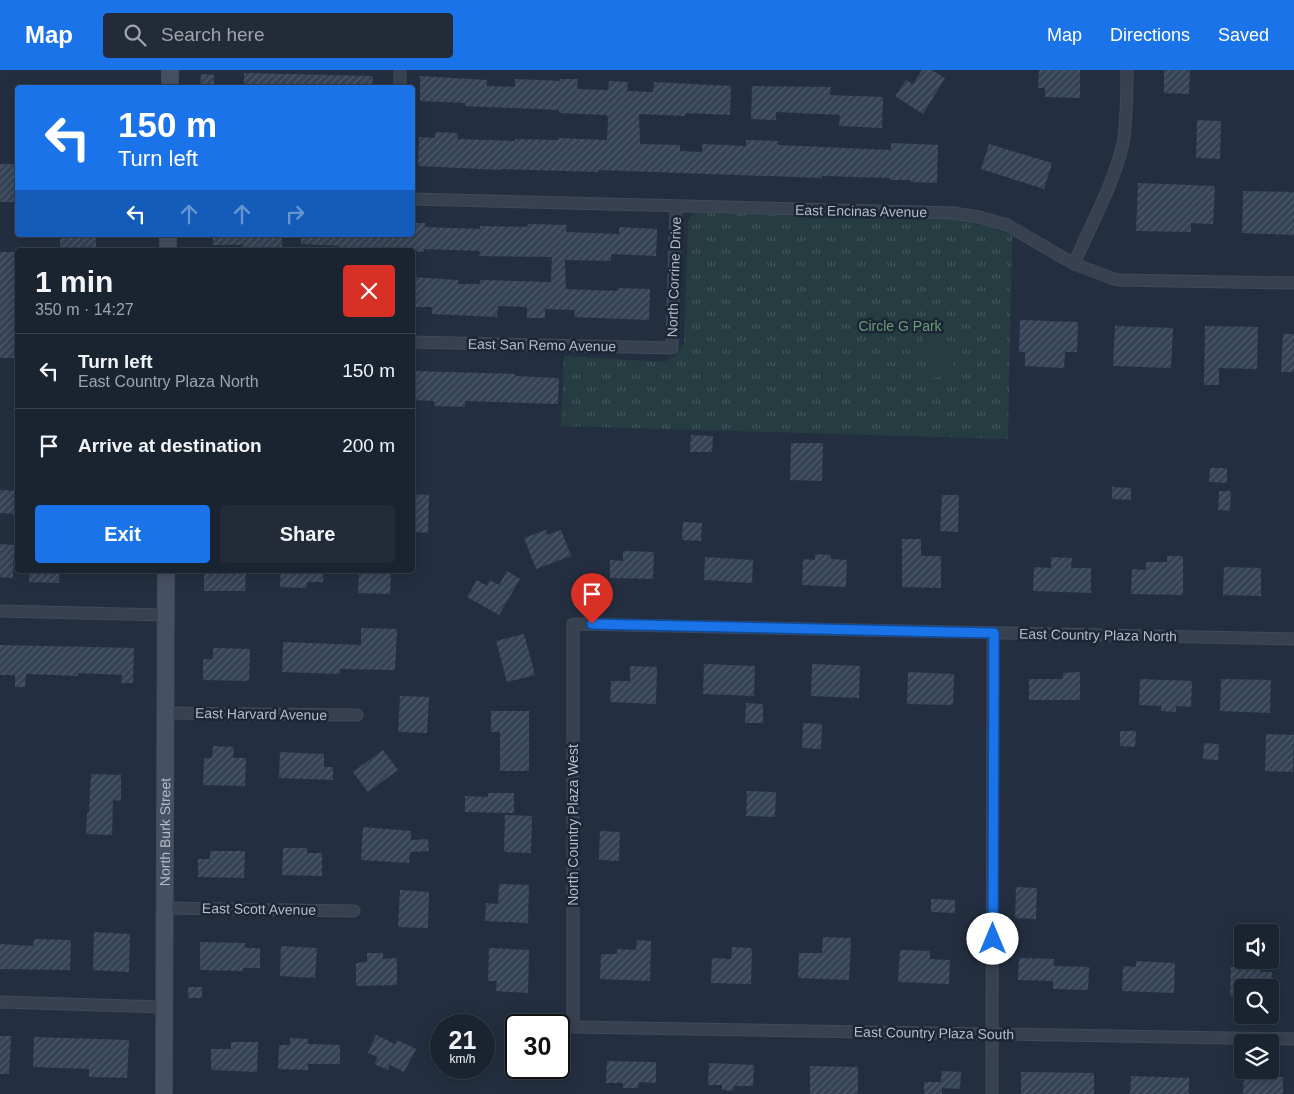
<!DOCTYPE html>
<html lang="en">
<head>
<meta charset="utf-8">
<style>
  body { margin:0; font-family:Helvetica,sans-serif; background:#232b38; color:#f1f3f6; height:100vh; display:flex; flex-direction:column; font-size:19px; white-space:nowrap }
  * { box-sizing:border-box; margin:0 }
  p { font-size:16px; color:#9fa4ab }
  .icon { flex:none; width:28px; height:28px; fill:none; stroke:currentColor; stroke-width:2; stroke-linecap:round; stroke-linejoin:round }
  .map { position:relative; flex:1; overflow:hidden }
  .side { position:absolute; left:15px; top:178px; width:400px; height:325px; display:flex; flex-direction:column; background:#1a2330; border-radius:5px; box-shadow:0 2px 12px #0003,0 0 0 1px #38404c }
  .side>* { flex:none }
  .top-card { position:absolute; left:15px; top:15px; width:400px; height:152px; border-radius:5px; box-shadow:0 2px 12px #0003,0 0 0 1px #38404c; background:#1a73e8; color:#fff; overflow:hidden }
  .controls { position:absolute; left:1234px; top:854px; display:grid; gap:10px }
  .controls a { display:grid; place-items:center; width:45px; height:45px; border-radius:5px; background:#1a2330; box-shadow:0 2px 12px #0003,0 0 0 1px #38404c; font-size:25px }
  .speed { position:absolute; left:430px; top:944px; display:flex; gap:10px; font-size:25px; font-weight:700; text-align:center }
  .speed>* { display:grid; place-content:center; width:65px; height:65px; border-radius:50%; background:#1a2330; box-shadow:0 2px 12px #0003,0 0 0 1px #38404c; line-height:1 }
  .speed small { font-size:12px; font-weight:400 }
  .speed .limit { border:2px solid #111; border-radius:8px; background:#fff; color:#111 }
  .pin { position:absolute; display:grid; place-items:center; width:42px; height:42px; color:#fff; margin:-51px -21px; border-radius:50% 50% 50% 0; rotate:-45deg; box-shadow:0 0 5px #0007 }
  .pin .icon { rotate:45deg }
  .me { position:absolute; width:55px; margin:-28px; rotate:0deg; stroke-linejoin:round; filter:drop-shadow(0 0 4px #0008) }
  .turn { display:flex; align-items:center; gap:18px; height:105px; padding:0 20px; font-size:22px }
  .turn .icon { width:65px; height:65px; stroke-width:2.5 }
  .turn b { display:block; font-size:35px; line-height:42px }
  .lanes { display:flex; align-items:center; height:48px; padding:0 20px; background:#0003; justify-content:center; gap:25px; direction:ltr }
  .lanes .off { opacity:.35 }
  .round { display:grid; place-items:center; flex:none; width:52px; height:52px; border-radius:5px; background:#232b38 }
  .overview { display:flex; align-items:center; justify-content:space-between; height:85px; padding:0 20px }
  h1 { font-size:30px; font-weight:700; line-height:38px }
  .cta { display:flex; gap:10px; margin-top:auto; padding:10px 20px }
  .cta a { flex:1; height:58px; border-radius:5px; background:#1a73e8; color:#fff; font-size:20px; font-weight:700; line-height:58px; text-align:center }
  .cta a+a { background:#232b38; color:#f1f3f6 }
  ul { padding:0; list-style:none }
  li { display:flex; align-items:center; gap:15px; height:75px; padding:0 20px; border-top:1px solid #38404c }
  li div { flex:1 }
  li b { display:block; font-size:19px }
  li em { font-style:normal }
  header { display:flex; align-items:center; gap:30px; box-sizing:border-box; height:70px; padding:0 25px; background:#1a73e8; color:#fff }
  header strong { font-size:24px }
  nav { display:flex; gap:28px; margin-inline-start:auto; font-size:18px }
  .search { width:350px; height:45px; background:#232b38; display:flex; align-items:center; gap:12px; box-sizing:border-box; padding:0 18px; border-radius:5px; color:#9fa4ab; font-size:19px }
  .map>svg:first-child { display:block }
  .park { fill:url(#park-tufts) }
  .pitch { fill:#253d41 }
  .building { fill:url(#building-hatch) }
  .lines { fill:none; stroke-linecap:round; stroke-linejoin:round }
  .street-casing { stroke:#414a59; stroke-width:13 }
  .secondary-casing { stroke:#414a59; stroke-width:18 }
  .street { stroke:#37414f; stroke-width:11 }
  .secondary { stroke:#455063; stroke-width:16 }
  .route-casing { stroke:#114b97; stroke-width:12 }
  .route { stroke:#1a73e8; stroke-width:9 }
  .labels { text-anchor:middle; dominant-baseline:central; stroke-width:5; stroke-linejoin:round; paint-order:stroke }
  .street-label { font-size:14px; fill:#b4bcca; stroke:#1c2635 }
  .park-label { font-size:14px; fill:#699c75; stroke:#1c2635 }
</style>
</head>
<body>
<header>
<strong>Map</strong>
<div class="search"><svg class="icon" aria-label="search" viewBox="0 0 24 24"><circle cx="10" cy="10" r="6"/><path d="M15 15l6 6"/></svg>Search here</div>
<nav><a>Map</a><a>Directions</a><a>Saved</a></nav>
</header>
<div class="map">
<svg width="1294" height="1024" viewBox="0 0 1294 1024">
  <defs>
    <pattern id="park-tufts" width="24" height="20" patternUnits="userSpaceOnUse" patternTransform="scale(1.25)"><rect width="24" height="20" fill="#253d41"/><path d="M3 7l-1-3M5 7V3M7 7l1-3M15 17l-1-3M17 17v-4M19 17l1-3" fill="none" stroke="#42575b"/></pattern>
    <pattern id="building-hatch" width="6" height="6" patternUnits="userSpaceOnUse" patternTransform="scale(1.25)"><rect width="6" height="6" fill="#354356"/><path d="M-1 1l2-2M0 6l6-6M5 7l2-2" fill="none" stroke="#505c6d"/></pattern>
  </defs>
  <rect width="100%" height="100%" fill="#232f40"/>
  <path class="park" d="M697,143L955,149L983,155L1012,165L1008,369L561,356L564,286L662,292C674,290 677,283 684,274L688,152L691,146Z"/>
  <path class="pitch" d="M943,255L954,303L932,308L920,260Z"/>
  <path class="building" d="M922,0H932L945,8L923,44L895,26L906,10L913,14Z
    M1039,0H1080V28L1045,27V18H1038Z
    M1164,0H1190L1189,24L1164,23Z
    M244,3L373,6L372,18H244Z
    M201,4L214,5V18H200Z
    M420,6L487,10V16L515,17V9L560,11V9H578L577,19L608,20L609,11L628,12L627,21L653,22L654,12L731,16L730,45L686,43L685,46L639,44L640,74L680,75V81L702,82V74L746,76V70L778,71V75L891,80V73L938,75L937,113L910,112L911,110H890V108L822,106V108L598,100V102L501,99V100L418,96L419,67L435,68V62L458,63L457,69L515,71V69L558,70V68L607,70L608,49L607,45L559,43V40L465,36V33L420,31Z
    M752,16L831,17L830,25L883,27L882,58L839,56L840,45L776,42V50L751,49Z
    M1197,50L1221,51L1220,89L1196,88Z
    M989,74L1052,93L1044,119L981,99Z
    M0,94H18V132H0Z
    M1138,113L1215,116L1213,154L1191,153V162L1136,161Z
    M1243,121L1294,122V165L1242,163Z
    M412,153H425V157L480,159V156L527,157L528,154L567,155L566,162L619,164V157L657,159L656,186L611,184V191L565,190L566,219L618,221V218L650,219L649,250L574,247L575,240L545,239V248H527V237L498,236L497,247L432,244V237H412V207L458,210V214H480V210L551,212L552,187L479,186L480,181L424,179V182L412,181V180H340V176L301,174V165H412Z
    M60,165H96V179H60Z
    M213,165H282V180H243V175H213Z
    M0,182H18V288H0Z
    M1020,250L1078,252L1077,282H1065L1064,298L1025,296V282H1019Z
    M1115,256L1173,258L1171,298L1113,296Z
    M1205,256L1258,257L1257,299L1219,298V315H1204Z
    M1283,264H1294V302H1281Z
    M412,301L515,304V306L559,308L558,334L465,331V337L434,336V331L412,330Z
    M691,365L713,366L712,382H690Z
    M791,373H823L822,411L790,410Z
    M1210,398H1227V413L1209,412Z
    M1112,417L1131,418V430L1112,429Z
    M0,420L18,421L17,444L0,443Z
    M1219,421H1231L1230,441L1218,440Z
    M412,424L429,425L428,463L412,462Z
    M942,425H959L958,462L940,461Z
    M683,452L702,453L701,471L682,470Z
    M546,460L547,465L561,460L571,486L536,499L524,468Z
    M902,469H921V486H941V518L902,517Z
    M0,474L14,475L13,508L0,507Z
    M623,481L654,482L653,509L610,508V490L623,491Z
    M815,484L831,485V489L847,490L846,517L802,515L803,489L815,490Z
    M1167,486H1183V525L1131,524L1132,499L1146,500V492H1167Z
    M705,487L753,490L752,513L704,510Z
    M1051,487L1072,488L1071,498H1091V523L1033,521L1034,497L1051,498Z
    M1224,497L1261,498V526L1223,525Z
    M29,500H60L59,513L29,512Z
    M204,500H246L245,521H204Z
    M281,500H324L323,512H307L306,518L280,517Z
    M370,500H391L390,524L358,523L359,502H370Z
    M507,501L520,509L499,545L467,527L477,510L487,516L490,510L499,515Z
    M361,558L397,559L395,600L340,599V604L282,602L283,572L361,575Z
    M524,564L535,605L507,612L496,571Z
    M0,575L134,578L133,613H121L122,605L78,603V606L26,604L25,617H15V605H0Z
    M213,578L250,579L249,611L203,610V589H213Z
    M704,594L755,596L754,626L703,624Z
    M812,594L860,596L859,628L811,626Z
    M630,596L657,597L656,634L610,632L611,611H630Z
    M908,602L954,604L953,635L907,634Z
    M1080,602V630H1029V609H1063V603Z
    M1140,609L1192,611L1191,637L1176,636V642L1161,641V636L1139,635Z
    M1221,609L1271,610L1270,643L1220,641Z
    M400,626L429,627L427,663L398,662Z
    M746,633L763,634V653H745Z
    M491,641H529V701H500V662H491Z
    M803,653L822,654L821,679L802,678Z
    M1120,661H1136L1135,677L1120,676Z
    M1266,664L1294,665L1293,702L1265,701Z
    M1204,673L1219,674L1218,690L1203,689Z
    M213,676L234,677L233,688H246L245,716L203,715L204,688H212Z
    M383,680L398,700L368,722L353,702Z
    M280,682L324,684V697H333V710L279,708Z
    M91,704L121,705V731L113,730L112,765L86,764L87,743H89Z
    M747,721L776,722L775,747L746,746Z
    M488,723H514V743L465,742V726L488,727Z
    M505,745L532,746L531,783L504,782Z
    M363,757L411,761V770L428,769L429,781L410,782L409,793L361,790Z
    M600,761L620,762L619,791L599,790Z
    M283,778H307V783H322V806L282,805Z
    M210,781H245L244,808L198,807V789H210Z
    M499,814L529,815L528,853L485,851L486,833L498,834Z
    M1016,817L1037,818L1036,849L1015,848Z
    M400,820L429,822L428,858L398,857Z
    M931,829L955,830V843L931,842Z
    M94,862L130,864L129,902L93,900Z
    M823,867L851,868L849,910L798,908L799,883H822Z
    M34,869L71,870L70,900L0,899V874L33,876Z
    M637,870L651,871L650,911L600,909L601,884H617V879L636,880Z
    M200,872L245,873V878H260V898H243V901L200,900Z
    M281,876L317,878L315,908L280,906Z
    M732,877L752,878L751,914L711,913L712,888L731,889Z
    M489,878L529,880L528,923L496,921L497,911H488Z
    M900,880L930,881V889L950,890L949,914L898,912Z
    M367,883H383V889L397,888V915L356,916V893L367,892Z
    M1019,888L1054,889V896L1089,897L1088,920L1053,919V911L1018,910Z
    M1136,891L1175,893L1174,923L1122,921L1123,896L1136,897Z
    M1231,897L1260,898V902H1272L1271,918H1242V927L1230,926Z
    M188,917H202V928H188Z
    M376,965L395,974L397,970L416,979L404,1002L390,995L388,1000L374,994L378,987L368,983Z
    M0,966H11L9,1004H0Z
    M34,967L129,970L127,1008L89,1007V999L33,997Z
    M290,968L308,969V974L340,975V994H308V1000L278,999L279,975H290Z
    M231,972H258L257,1002L211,1000V979H231Z
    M607,991L656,992V1013L639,1012L638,1018H623V1013H606Z
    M709,993L754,995L753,1016H734L733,1021L722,1020V1015H708Z
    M810,996L858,997V1024H810Z
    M942,1001L961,1002L960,1019L942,1018V1024H924V1012H941Z
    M1021,1002L1094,1003V1024H1021Z
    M1131,1006L1189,1008V1024H1130Z
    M1244,1006L1283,1007V1024H1243Z"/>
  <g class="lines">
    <defs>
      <path id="street" d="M400,0V18
        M412,129L953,143L979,147L1007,155L1074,194L1117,210L1294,213
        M1074,194C1090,156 1115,112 1123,73C1127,49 1127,24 1127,0
        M412,272L672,278L676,137
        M0,541L165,545
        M1294,569L573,554V957L1294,969
        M165,643L357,645
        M164,838L354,841
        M0,932L164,937
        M992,1024L993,563"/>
      <g id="secondary">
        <path d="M170,18V0"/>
        <path d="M168,180V165"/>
        <path id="s1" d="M164,1024L166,500"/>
      </g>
    </defs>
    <use href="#street" class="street-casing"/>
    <use href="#secondary" class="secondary-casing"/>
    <use href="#street" class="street"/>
    <use href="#secondary" class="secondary"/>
  </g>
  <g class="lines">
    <defs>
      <path id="route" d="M592,554L994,563L993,869"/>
    </defs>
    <use href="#route" class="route-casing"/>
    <use href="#route" class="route"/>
  </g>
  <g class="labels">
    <g class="street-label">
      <text transform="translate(861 141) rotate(1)">East Encinas Avenue</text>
      <text transform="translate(674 207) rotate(-88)">North Corrine Drive</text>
      <text transform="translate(542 275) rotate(1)">East San Remo Avenue</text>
      <text transform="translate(1098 565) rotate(1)">East Country Plaza North</text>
      <text transform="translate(261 644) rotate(1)">East Harvard Avenue</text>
      <text transform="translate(573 755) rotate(-90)">North Country Plaza West</text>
      <text stroke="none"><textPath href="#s1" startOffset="262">North Burk Street</textPath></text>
      <text transform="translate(259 839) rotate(1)">East Scott Avenue</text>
      <text transform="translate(934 963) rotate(1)">East Country Plaza South</text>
    </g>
    <g class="park-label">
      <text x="900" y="256">Circle G Park</text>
    </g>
  </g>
</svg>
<div class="controls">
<a><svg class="icon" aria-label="sound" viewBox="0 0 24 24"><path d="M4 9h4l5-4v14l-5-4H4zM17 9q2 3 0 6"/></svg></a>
<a><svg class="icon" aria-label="search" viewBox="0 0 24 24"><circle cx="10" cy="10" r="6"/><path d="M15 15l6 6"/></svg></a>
<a><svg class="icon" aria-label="layers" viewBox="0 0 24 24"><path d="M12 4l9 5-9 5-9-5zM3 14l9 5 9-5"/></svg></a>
</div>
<div class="speed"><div>21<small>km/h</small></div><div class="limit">30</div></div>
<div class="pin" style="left:592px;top:554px;background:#d93025"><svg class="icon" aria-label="arrive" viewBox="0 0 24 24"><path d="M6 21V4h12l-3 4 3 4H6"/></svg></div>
<svg class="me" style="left:993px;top:869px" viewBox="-20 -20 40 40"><circle r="19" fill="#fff"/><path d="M0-13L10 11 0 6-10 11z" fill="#1a73e8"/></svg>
<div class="top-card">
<div class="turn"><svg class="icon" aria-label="left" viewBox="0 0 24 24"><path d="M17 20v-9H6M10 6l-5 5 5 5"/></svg><div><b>150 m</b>Turn left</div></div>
<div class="lanes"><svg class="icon" aria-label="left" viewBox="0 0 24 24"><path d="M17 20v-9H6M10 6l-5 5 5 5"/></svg><svg class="icon off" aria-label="ahead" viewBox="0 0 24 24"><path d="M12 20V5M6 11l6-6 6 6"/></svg><svg class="icon off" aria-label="ahead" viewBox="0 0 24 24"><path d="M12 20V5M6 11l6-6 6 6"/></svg><svg class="icon off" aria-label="right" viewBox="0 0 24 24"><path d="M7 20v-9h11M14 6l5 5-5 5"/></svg></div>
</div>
<section class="side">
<div class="overview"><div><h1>1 min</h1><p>350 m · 14:27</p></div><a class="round" style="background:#d93025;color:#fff"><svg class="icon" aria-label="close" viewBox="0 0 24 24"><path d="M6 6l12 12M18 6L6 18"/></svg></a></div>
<ul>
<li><svg class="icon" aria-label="left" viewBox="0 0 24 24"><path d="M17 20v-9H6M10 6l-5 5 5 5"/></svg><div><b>Turn left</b><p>East Country Plaza North</p></div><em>150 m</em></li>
<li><svg class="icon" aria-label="arrive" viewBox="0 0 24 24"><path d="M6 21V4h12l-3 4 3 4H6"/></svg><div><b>Arrive at destination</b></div><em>200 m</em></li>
</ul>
<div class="cta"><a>Exit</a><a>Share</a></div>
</section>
</div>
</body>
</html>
